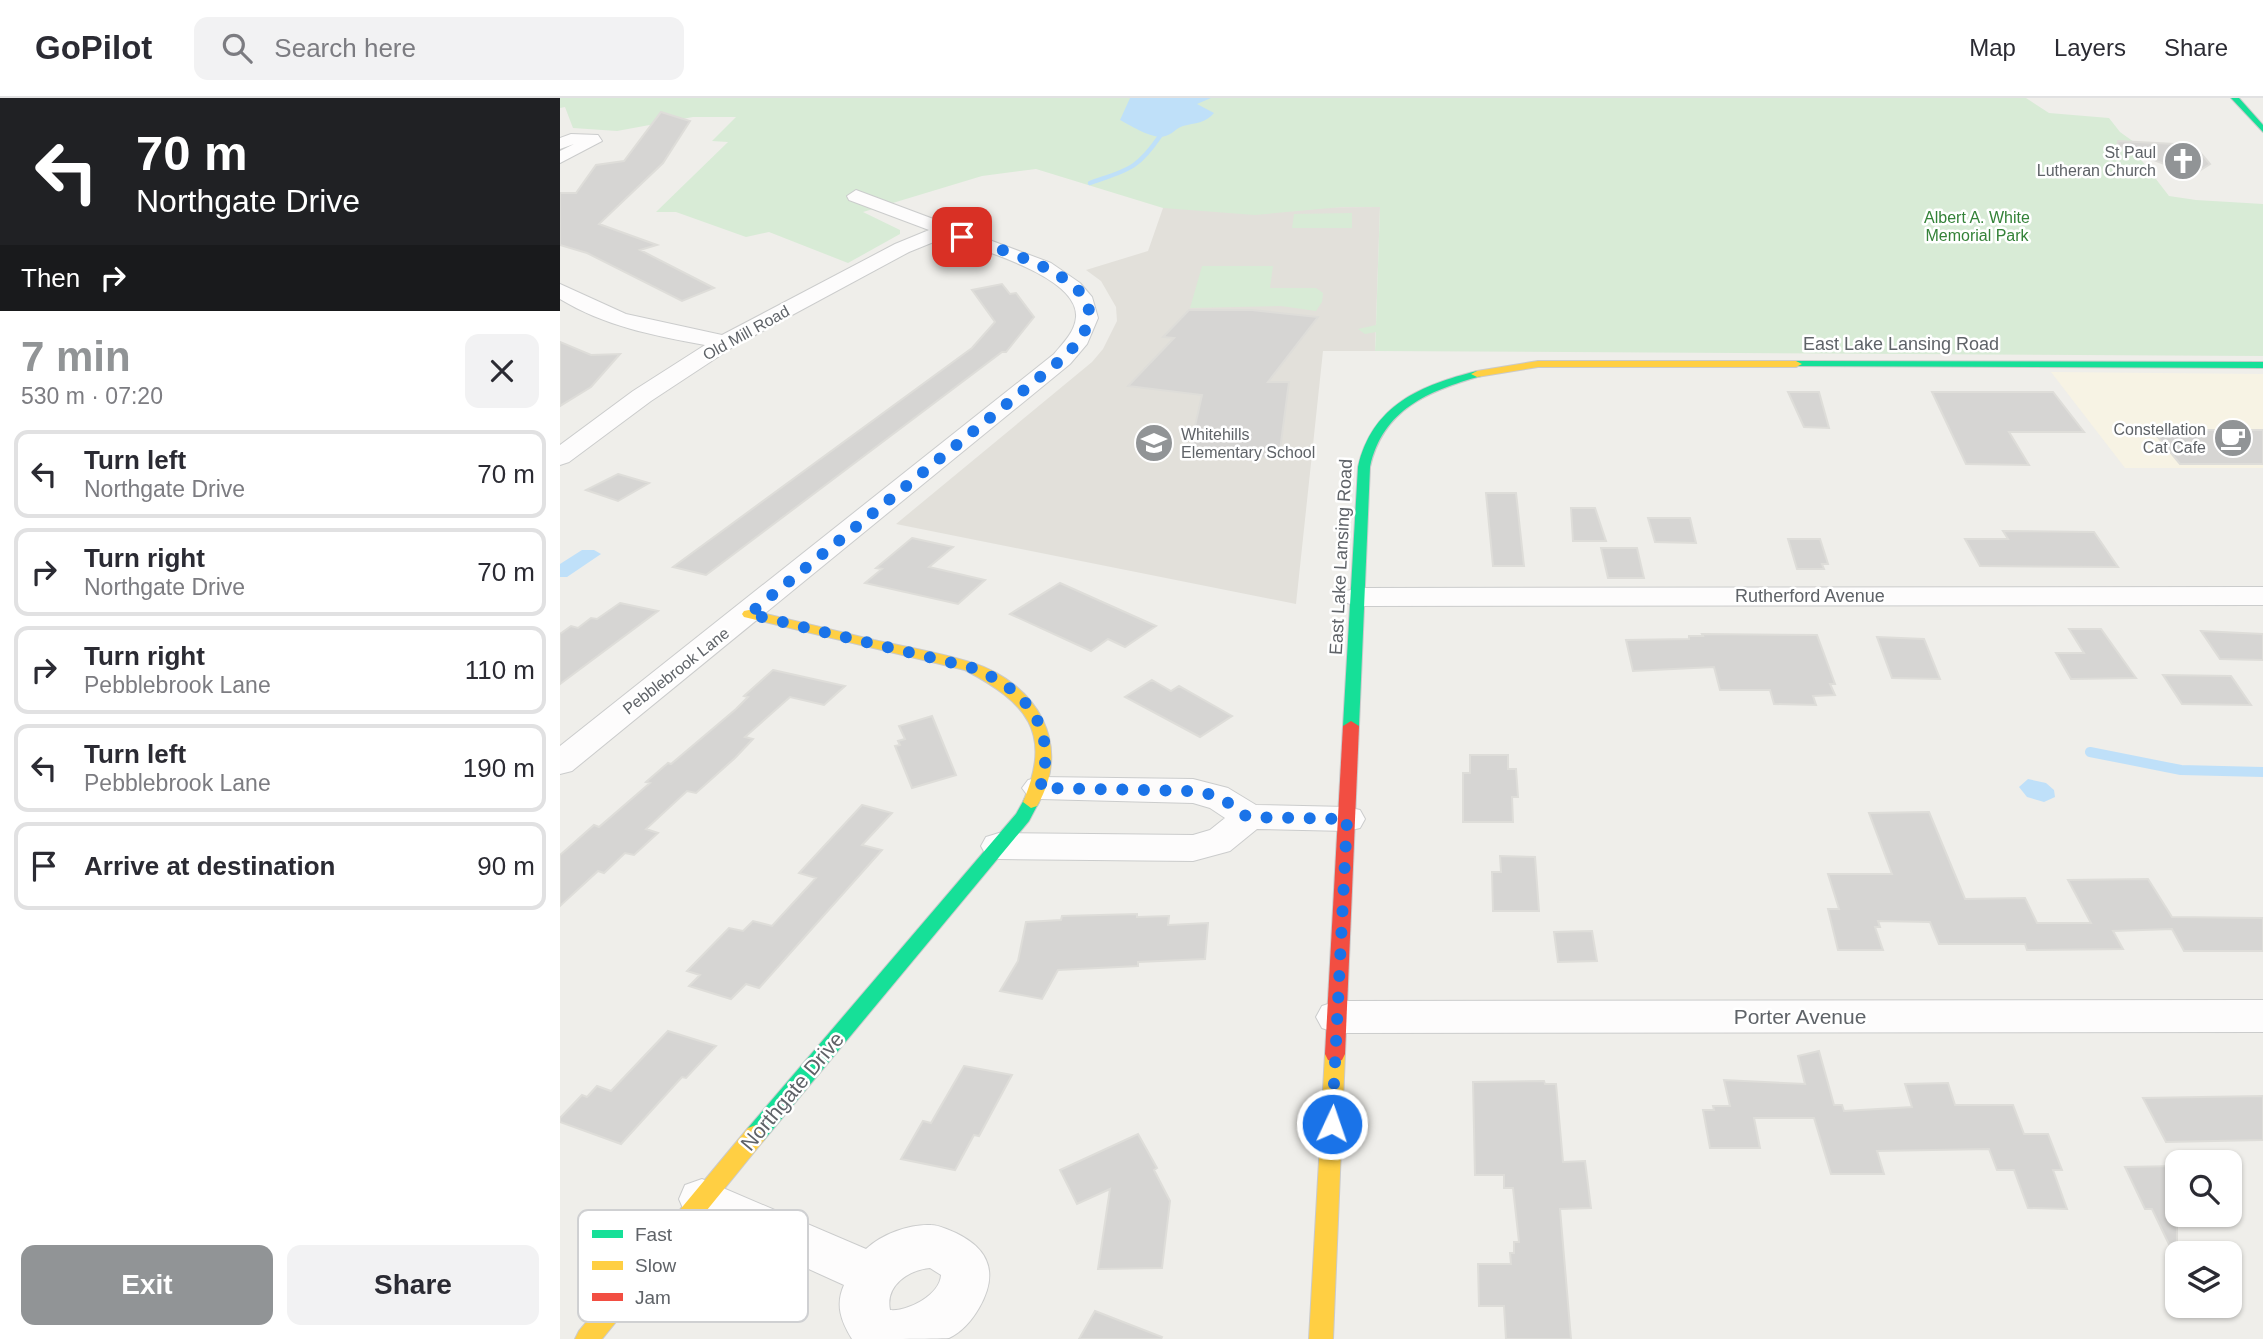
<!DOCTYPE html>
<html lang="en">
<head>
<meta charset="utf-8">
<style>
  body { margin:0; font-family:Arial,sans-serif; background:#f2f2f3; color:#2b2b33; height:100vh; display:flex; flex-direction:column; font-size:26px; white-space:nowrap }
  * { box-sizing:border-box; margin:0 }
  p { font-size:23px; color:#7c7c81 }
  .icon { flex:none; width:38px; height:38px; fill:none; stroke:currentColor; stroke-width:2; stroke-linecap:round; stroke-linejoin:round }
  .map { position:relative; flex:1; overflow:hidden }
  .side { display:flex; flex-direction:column; background:#fff; width:560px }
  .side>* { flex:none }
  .hud { background:#202124; color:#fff; overflow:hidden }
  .tools { position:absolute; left:1605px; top:1052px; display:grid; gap:14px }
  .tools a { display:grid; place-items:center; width:77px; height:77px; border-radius:14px; background:#fff; box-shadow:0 2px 5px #0004; font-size:35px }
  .pin { position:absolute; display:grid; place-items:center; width:60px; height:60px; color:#fff; margin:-30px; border-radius:14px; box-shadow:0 4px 10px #0006 }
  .me { position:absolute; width:77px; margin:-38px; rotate:3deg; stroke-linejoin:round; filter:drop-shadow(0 0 5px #0008) }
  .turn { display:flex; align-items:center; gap:24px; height:147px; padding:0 21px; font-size:32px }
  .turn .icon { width:91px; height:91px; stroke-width:2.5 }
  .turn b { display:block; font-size:49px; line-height:60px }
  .then { display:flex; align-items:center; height:66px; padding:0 21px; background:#0003; gap:14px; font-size:26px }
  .round { display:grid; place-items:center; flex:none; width:74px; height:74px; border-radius:14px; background:#f2f2f3 }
  .summary { display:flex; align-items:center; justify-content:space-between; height:119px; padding:0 21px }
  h1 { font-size:42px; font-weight:600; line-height:52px; color:#919496 }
  .button { display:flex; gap:14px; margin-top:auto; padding:14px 21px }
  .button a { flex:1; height:80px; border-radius:14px; background:#919496; color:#fff; font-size:28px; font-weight:600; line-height:80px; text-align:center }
  .button a+a { background:#f2f2f3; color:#2b2b33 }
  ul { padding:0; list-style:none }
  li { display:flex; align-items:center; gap:21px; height:88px; margin:0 14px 10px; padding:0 7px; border:4px solid #e1e1e2; border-radius:14px }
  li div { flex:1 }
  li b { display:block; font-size:26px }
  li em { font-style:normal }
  header { display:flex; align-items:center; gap:42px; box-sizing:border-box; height:98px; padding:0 35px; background:#fff; border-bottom:2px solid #e1e1e2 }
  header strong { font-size:33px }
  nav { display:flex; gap:38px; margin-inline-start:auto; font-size:24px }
  .search { width:490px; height:63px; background:#f2f2f3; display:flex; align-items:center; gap:18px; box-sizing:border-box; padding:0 24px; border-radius:14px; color:#7c7c81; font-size:26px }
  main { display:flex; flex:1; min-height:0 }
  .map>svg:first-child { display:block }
  .commercial { fill:#f7f3e4 }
  .education { fill:#e2e0da }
  .green { fill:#d8ebd6 }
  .water { fill:#bfe0f9 }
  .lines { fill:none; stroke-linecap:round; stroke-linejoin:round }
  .stream-far1 { stroke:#bfe0f9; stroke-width:4.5 }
  .stream { stroke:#bfe0f9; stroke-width:10 }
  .building { fill:#d6d5d3; stroke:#deddd9; stroke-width:2 }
  .street-casing { stroke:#cbcccc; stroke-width:2 }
  .fast-casing { stroke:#cacacb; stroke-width:2 }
  .slow-casing { stroke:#cacacb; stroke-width:2 }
  .jam-casing { stroke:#cacacb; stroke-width:2 }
  .street { fill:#fdfcfc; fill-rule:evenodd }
  .fast { fill:#16e098; fill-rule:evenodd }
  .slow { fill:#ffcf43; fill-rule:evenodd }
  .jam { fill:#f24e42; fill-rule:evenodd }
  .route { stroke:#1a73e8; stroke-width:12; stroke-dasharray:0 21.6 }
  .labels { text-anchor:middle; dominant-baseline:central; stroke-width:5; stroke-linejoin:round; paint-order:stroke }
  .far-poi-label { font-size:16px; fill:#5f6368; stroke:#fff; text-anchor:end }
  .far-park-label { font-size:16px; fill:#348238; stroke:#fff }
  .far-street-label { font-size:16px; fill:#5f6368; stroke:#fff }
  .street-label { font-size:18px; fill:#5f6368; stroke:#fff }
  .near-street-label { font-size:21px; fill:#5f6368; stroke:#fff }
  .key { fill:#fff; stroke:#cfd0d2; stroke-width:2 }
  .key-label { font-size:19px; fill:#5f6368 }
</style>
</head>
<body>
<header>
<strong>GoPilot</strong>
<div class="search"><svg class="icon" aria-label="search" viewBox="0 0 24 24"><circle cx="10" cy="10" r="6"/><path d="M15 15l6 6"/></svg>Search here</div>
<nav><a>Map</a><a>Layers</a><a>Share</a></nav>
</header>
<main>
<section class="side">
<div class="hud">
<div class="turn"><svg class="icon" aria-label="left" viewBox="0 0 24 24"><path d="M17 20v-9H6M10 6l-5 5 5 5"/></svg><div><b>70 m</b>Northgate Drive</div></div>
<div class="then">Then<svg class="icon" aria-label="right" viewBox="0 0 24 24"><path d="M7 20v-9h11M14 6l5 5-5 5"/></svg></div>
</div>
<div class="summary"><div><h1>7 min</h1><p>530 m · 07:20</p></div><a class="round"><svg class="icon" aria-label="close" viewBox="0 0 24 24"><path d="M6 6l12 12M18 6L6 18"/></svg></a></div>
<ul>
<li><svg class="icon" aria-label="left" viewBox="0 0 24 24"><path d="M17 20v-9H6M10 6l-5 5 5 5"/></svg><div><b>Turn left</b><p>Northgate Drive</p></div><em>70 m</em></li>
<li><svg class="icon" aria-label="right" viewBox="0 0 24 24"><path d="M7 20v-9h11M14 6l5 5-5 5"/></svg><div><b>Turn right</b><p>Northgate Drive</p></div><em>70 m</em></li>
<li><svg class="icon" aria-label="right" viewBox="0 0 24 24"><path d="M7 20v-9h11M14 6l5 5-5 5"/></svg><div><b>Turn right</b><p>Pebblebrook Lane</p></div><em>110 m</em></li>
<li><svg class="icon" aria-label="left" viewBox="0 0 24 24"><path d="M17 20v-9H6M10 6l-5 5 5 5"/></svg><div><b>Turn left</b><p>Pebblebrook Lane</p></div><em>190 m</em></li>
<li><svg class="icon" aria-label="arrive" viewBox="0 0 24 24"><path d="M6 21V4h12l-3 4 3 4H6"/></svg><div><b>Arrive at destination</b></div><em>90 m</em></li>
</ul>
<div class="button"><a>Exit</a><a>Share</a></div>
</section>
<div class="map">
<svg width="1703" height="1241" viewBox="0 0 1703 1241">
  <rect width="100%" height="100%" fill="#efeeea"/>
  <path class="commercial" d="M1491,274L1703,276V370H1565Z"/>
  <path class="education" d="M820,109L815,253H763L736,506L336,426L532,264L543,251L557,223L556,209L541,183L526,172L588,153L603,110Z"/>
  <path class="green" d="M0,0H1466L1489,15L1549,20L1560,34L1574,44L1569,46L1609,98L1636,102L1703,106V258L815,253L816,234L805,236L798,231L816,227L820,109H782L695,117L603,110L476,71L422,78L303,114L340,132V136L288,165L209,134L186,139L116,114H96L168,44L152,43L176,19H133L57,33L13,30L5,9L0,10Z
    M792,115V130H732L734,116Z
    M642,168H713L710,190H756L763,195L762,204L756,213L721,208L630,210Z"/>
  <path class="water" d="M570,0H651L637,6L654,15C646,25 635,25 623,28C616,30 614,35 608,37C595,44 572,28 560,22Z
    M22,452H34L41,456L7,479H0V466Z
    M1468,681L1486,685L1494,692L1495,699L1484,704L1467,699L1459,689Z"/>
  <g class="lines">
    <path class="stream-far1" d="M530,85C567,72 577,72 600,38"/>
    <path class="stream" d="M1530,654L1621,672L1703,674"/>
  </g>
  <path class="building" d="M101,14L130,23L103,65L39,126L97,147L80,152L154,190L122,203L27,155L0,147V95H16L36,67L64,63Z
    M1558,43L1634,47L1650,66L1633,77L1557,48Z
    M442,186L450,196L456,195L474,219L446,254H442L146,477L113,469L412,250L435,224L412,192Z
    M629,212H692L758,219L708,284H729L719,360L643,356L645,350H630L642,297L568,288L614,240L603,239Z
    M0,244L31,257L60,256L31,289L0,308Z
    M1228,294H1259L1269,330L1244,329Z
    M1372,294H1493L1524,334H1449L1469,367L1406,366Z
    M1592,332H1703V366H1620Z
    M58,376L89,385L58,403L26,392Z
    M926,395H956L964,468H933Z
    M1011,410H1035L1046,443H1013Z
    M1088,420H1130L1136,445L1095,444Z
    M1443,433L1534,434L1558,469L1420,468L1405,441H1448Z
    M352,440L393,449L369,469L425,482L398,506L305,485L322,471L316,470Z
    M1228,441H1260L1268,466H1262L1264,471H1237Z
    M1041,450H1077L1084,480H1048Z
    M500,485L596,528L565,549L548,541L531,553L450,516Z
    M60,505L98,513L0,586V536L11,528L18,530L31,520L37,521Z
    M1509,531H1541L1576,580L1511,581L1496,555H1524Z
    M1641,533L1703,536V562L1660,561Z
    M1142,536L1257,537L1275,586H1270L1275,597L1253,598L1256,607L1214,606L1210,592H1160L1154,569L1073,573L1066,542L1129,541V538H1143Z
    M1317,539L1364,541L1380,581L1332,580Z
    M213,572L285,588L264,607L230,599L185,639L193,641L175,660L136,695L127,693L86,731L98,735L74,757L65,755L44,775L38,773L0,808V757L34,727L39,729L90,685L86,684L108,665L111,666L176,611L188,599L184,598Z
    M1603,577L1671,578L1691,607L1622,606Z
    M592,582L611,593L619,588L672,618L640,639L565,599Z
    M372,618L396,677L352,690L335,648L340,647L338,643L345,641L339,628Z
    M910,657H948V671H956L958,699H952L953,724H903V675H910Z
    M302,707L332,715L302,747L322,752L199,890L186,886L171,901L129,888L140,877L127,873L169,830L183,833L193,823L212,828L256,780L239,775Z
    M1369,714L1405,801L1465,800L1477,825H1531L1508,782L1588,781L1612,819L1703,820V853H1624L1612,831L1553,833L1563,851L1467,852L1465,846H1379L1370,824L1318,823L1320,829H1315L1323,852H1278L1268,811H1279L1268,776H1332L1309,715Z
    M940,758L975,759L979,813H933L932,774H941Z
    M577,816V819L609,818L608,827L648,825L645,861L578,864V868L498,872L482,901L440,893L458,863L466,824L501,822L502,818Z
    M1032,833L1037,863L998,864L994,834Z
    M108,933L156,948L126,980L122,979L61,1046L0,1024V1020L22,997L27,999L37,988L51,993Z
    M1259,953L1274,1007H1282L1284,1013L1352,1009L1345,986L1388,985L1395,1007H1453L1464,1036H1488L1502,1072H1493L1507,1111L1468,1110L1454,1072H1437L1429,1051L1317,1053L1324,1076H1271L1254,1020H1194L1200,1050H1150L1143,1012H1154L1153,1008H1170L1164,982L1245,986L1238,958Z
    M404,968L452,977L419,1038L414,1037L395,1072L341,1061L363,1023L371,1025Z
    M984,983L985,986H996L1003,1064L1025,1063L1031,1110L1000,1111L1011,1241H946L944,1208H919L918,1166H951L950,1155H954V1144H959L953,1090H944V1077H915L913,984Z
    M1703,998V1042L1606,1044L1583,1000Z
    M578,1036L597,1070L594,1072L610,1103L602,1170L538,1171L550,1091L517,1106L500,1072Z
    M1617,1068V1163L1592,1111H1585L1565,1069Z
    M535,1213L602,1239L601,1241H519Z"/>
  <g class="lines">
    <defs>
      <path id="street" d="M11,36L38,37L42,43L0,65V53L14,46L0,51V40Z
        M296,92L491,165L520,185L532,199L538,220L527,246L510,266L12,673L0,676V648L494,256C503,245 515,234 516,219C519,178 417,151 386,139L349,154L173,249L91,303L9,364L0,367V347L73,293L145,247C95,238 44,228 0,201V186L66,216L162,237L335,146L369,132L289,102L287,98Z
        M1703,489V507L798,508L787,505L783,499L787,493L798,490Z
        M480,679L633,681L668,690L696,707L787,709L800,712L805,721L800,730L787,733L697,731L670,753L633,763L439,761L426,757L421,748L426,739L439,735L633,737L650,732L665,720L650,710L633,705L480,701L468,698L462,690L468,682Z
        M1703,902V934L777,935L762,930L756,919L762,908L777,903Z
        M142,1081L306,1151C322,1136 349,1126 371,1127C379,1127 389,1132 396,1135C431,1152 438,1177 419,1210C412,1222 402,1234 389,1240C377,1241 309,1241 292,1241C281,1223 275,1207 284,1187L125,1115L119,1101L125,1087ZM370,1170L381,1177C380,1197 347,1214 330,1212C325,1187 349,1172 370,1170Z"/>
      <path id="fast" d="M1671,0H1679L1703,27V34Z
        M1236,263L1703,264V270L1232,268L1230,266Z
        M917,273L921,274V278C868,293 823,311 810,369L799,628L791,633L785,631L783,628L798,369C812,307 861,287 917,273Z
        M471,698L479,704L469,723L204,1042L196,1045L188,1042L185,1036L188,1030L456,716L465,700Z"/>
      <path id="slow" d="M978,263H1236L1242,266L1236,269H978L917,279L911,276L917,273Z
        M189,512C231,522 273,532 314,542C347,549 382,555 413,565C477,586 513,647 477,708L471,710L463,704C493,634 467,605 405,572L184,519L182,516L184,513Z
        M775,948L782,950L785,956L773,1241H749L765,956L768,950Z
        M196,1027L204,1030L207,1036L204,1042L42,1241H15L19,1233L188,1030Z"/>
      <path id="jam" d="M791,623L799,628L785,956L782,962L775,964L768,962L765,956L783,628Z"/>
    </defs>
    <use href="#street" class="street-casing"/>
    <use href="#fast" class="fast-casing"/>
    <use href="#slow" class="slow-casing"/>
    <use href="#jam" class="jam-casing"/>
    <use href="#street" class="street"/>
    <use href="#fast" class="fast"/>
    <use href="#slow" class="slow"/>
    <use href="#jam" class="jam"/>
  </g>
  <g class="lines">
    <path class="route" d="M402,139C432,149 529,175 529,215C529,234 515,248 502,261L189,516L410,569C465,590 499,629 480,690L633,693C657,696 669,704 687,719L787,721L772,1026"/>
  </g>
  <defs>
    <symbol id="church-disc" viewBox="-11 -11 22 22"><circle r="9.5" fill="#919496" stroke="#fff"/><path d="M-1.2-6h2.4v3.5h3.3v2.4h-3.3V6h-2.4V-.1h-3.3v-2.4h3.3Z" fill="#fff"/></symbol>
    <symbol id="cafe-disc" viewBox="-11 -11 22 22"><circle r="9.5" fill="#919496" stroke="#fff"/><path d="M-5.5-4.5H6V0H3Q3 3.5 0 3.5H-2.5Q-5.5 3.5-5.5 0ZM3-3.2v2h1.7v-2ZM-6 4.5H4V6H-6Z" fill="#fff"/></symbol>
    <symbol id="school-disc" viewBox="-11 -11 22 22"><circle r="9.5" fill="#919496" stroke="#fff"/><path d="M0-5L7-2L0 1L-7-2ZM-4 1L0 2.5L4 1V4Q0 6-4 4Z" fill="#fff"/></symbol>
  </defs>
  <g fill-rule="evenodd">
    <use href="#church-disc" x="1601" y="41" width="44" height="44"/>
    <use href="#cafe-disc" x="1651" y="318" width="44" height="44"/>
    <use href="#school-disc" x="572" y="323" width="44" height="44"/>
  </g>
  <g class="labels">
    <g class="far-poi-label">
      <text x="1596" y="54">St Paul<tspan x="1596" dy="18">Lutheran Church</tspan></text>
      <text x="1646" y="331">Constellation<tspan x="1646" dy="18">Cat Cafe</tspan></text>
      <text x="621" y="336" text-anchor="start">Whitehills<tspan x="621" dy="18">Elementary School</tspan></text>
    </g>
    <g class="far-park-label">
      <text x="1417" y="119">Albert A. White<tspan x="1417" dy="18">Memorial Park</tspan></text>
    </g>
    <g class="far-street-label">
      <text transform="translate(186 235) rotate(-29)">Old Mill Road</text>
      <text transform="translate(116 573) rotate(-38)">Pebblebrook Lane</text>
    </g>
    <g class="street-label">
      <text x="1341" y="246">East Lake Lansing Road</text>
      <text transform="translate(781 459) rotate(-87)">East Lake Lansing Road</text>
      <text x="1250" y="498">Rutherford Avenue</text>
    </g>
    <g class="near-street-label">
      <text x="1240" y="918">Porter Avenue</text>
      <text transform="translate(232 993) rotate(-50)">Northgate Drive</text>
    </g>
  </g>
  <rect x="18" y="1112" width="230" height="112" rx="10" class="key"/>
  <rect x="32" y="1132" width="31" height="8" fill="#16e098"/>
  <rect x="32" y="1163" width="31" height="9" fill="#ffcf43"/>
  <rect x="32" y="1195" width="31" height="8" fill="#f24e42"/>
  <g class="key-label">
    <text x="75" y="1143">Fast</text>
    <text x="75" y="1174">Slow</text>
    <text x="75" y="1206">Jam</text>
  </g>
</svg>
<div class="tools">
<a><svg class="icon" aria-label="search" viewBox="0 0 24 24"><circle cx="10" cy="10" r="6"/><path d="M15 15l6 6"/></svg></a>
<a><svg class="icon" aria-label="layers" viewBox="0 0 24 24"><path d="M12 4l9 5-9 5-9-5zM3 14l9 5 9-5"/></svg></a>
</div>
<div class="pin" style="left:402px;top:139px;background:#d93025"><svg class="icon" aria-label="arrive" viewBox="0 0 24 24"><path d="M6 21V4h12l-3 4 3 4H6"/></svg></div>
<svg class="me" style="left:772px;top:1026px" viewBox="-20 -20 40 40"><circle r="17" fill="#1a73e8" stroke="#fff" stroke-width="3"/><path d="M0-11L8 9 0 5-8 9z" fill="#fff"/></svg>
</div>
</main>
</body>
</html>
